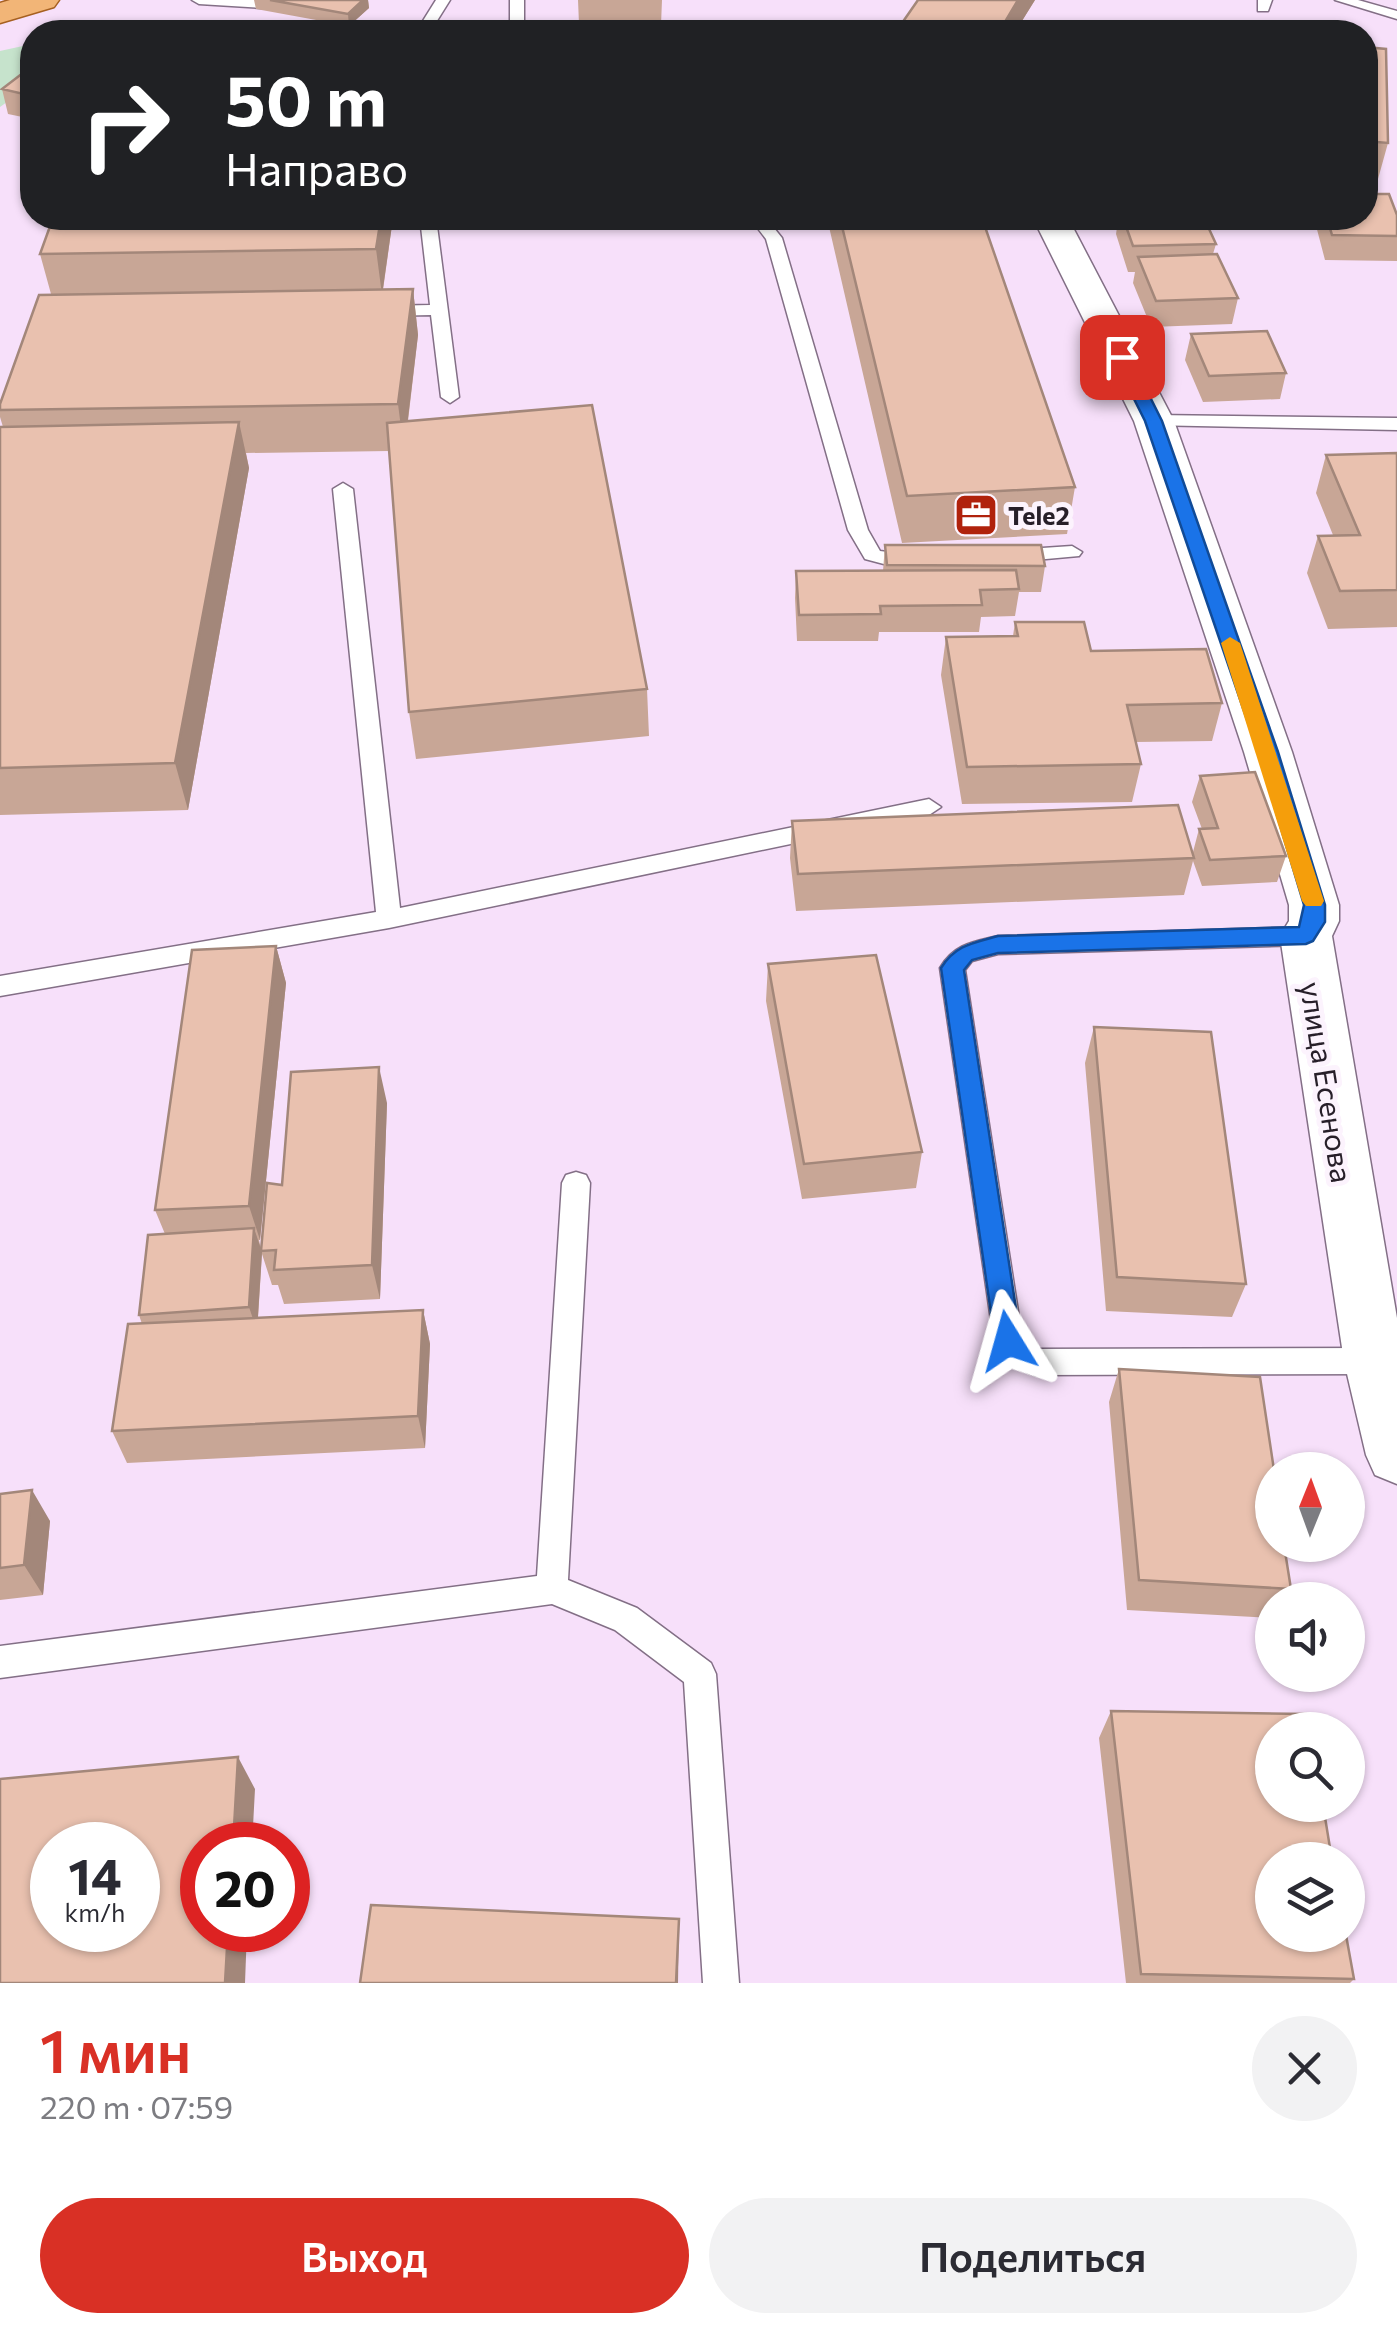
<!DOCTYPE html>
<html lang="ru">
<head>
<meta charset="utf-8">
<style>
  body { margin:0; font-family:Commissioner,sans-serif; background:#f2f2f3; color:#2b2b33; height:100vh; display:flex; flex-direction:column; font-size:38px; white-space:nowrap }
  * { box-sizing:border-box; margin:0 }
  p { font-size:32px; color:#7c7c81 }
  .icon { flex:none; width:55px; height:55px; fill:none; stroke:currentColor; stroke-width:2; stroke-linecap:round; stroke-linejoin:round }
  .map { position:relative; height:1983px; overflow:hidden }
  .details { display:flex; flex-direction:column; background:#fff; flex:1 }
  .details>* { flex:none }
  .banner { position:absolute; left:20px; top:20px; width:1358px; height:210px; border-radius:40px; box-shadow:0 2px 8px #0004; background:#202124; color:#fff; overflow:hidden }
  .needle { width:65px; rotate:1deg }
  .controls { position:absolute; left:1255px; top:1452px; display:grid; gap:20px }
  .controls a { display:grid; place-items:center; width:110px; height:110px; border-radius:50%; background:#fff; box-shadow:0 2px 8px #0004; font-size:50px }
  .speed { position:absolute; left:30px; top:1822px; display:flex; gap:20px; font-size:50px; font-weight:700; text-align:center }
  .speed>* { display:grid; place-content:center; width:130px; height:130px; border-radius:50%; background:#fff; box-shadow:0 2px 8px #0004; line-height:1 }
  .speed small { font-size:25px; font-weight:400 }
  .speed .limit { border:15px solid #d22; background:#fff; color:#111 }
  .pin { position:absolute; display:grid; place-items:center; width:85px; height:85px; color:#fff; margin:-42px; border-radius:20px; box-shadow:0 5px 15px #0006 }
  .me { position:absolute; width:110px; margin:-55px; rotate:352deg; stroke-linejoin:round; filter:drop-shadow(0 0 8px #0008) }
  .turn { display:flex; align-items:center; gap:35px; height:210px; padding:0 40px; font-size:45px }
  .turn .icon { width:130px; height:130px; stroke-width:2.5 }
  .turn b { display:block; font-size:70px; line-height:85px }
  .round { display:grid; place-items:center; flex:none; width:105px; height:105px; border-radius:52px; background:#f2f2f3 }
  .overview { display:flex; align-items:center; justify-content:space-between; height:170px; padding:0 40px }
  h1 { font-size:60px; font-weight:600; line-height:75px; color:#d93025 }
  .button { display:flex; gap:20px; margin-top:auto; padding:20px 40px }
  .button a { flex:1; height:115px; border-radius:60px; background:#d93025; color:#fff; font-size:40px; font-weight:600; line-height:115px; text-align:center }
  .button a+a { background:#f2f2f3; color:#2b2b33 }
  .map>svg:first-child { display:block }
  .green { fill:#c6e3cc }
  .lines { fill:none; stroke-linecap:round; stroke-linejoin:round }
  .lane-casing { stroke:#836f86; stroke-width:3 }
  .street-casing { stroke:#836f86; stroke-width:3 }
  .primary-casing { stroke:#a66021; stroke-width:3 }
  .lane { fill:#fff; fill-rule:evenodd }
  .street { fill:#fff; fill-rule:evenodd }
  .primary { fill:#f2b577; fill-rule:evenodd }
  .wall { fill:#c8a696 }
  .shaded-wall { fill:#a3877a }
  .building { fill:#e9c1af; stroke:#a3877a; stroke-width:2.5; fill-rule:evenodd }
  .route { fill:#1a73e8; stroke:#114b97; stroke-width:2.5 }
  .slow { fill:#f59e0b }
  .labels { text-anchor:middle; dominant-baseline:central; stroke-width:10; stroke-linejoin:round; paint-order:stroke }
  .far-poi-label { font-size:25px; font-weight:bold; fill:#271f29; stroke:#fcf3fd; text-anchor:start }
  .street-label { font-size:30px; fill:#271f29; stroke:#fcf3fd }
</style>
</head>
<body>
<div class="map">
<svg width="1397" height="1983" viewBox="0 0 1397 1983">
  <rect width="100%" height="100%" fill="#f7e0fa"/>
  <path class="green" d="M32,44V84L0,107V51Z"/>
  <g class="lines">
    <defs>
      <path id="lane" d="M192,0H263L269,4L262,8L199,4Z
        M436,0H450L430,32H416Z
        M510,0H524V32H510Z
        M1258,0H1272L1268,11H1258Z
        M1335,0H1358L1397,11V19Z
        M420,218H436L459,397L450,403L441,397L431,315L384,316L375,311L384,306L430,305Z
        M750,218H766L782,238L868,530L880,551L925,557V565L899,568L865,559L848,530L766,239Z
        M1154,415L1397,418V430L1147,425L1145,421Z
        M343,483L353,489L400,908L929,799L941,807L929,815L389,928L0,996V976L376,912L333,489Z
        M1072,546L1082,552L1079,556L1013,562L1003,556L1013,550Z
        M1306,927L1318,936L1306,945L998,954L972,961L965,970L1022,1337L1035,1349L1374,1348L1384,1352L1388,1361L1384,1370L1374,1374L1035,1375L1008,1365L994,1341L940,968C954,944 973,942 998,936Z
        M576,1172L586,1175L590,1183L568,1580L637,1608L711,1663L716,1674L739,1983H703L684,1682L615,1630L552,1604L0,1678V1646L537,1576L562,1183L566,1175Z"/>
      <path id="street" d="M1033,218H1068L1174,421L1292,752L1339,905V921L1332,936L1397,1318V1484L1375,1475L1366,1455L1344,1361L1280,936L1289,921V905L1244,752L1134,421Z"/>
      <path id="primary" d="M10,0H59L54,7L0,23V3Z"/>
    </defs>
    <use href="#lane" class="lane-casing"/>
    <use href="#street" class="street-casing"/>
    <use href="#primary" class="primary-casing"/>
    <use href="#lane" class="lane"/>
    <use href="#street" class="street"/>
    <use href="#primary" class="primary"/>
  </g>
  <path class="wall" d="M254,0H368L369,8L349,26L256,9Z
    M578,0H662L661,25L579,24Z
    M1035,0L1015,32H902V23Z
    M1365,47L1388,143L1378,179L1365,178Z
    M32,66V119L8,114L2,89Z
    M1397,215V261L1325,260L1314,218H1365Z
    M53,218H393L383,290L413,289L418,335L408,421L647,689L649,736L416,759L409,712L389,451L246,453L249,468L188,810L0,815V427H3L0,417V404L51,294L40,254Z
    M827,218H982L1075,487L1067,534L902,543Z
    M1093,218H1204L1216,244L1213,254L1238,298L1232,324L1151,327L1133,283L1135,272H1128L1116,234L1118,221L1093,220Z
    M1191,334L1286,373L1280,399L1203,402L1185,360Z
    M1397,453V627L1328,629L1307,573L1318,536L1333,535L1316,493L1326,455Z
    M885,545L1045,566L1041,592H1019L1015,616L981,617L979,632H879L878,641H797L795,598L796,571H883Z
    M1015,622L1222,703L1212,741L1136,742L1141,764L1132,802L962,804L941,675L946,637L1013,636Z
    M1200,776L1286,856L1277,882L1202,886L1193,861L1184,895L796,911L790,858L792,821L1193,852L1199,829H1202L1192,802Z
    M276,946L286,983L260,1240H259L261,1249L282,1185L387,1103L380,1299L284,1304L278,1285H272L262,1254L258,1318L423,1310L430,1344L425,1448L127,1463L112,1431L142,1324L139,1315L165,1234L155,1210Z
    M768,964L922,1152L916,1188L802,1199L766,1001Z
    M1094,1027L1246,1284L1232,1317L1106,1311L1085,1063Z
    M1119,1369L1291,1589L1284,1600H1272V1618L1127,1610L1109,1402Z
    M0,1494L50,1521L43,1595L0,1600Z
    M1111,1711L1354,1979L1350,1983H1126L1099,1738Z"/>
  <path class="shaded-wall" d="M363,0H368L369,8L349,26L348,14Z
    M1018,0H1035L1015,32H999Z
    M381,218H393L382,295L376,249Z
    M413,289L418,335L404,451L398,404Z
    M239,422L249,468L188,810L175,763Z
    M276,946L286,983L260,1240L249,1206Z
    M379,1067L387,1103L380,1299L372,1265Z
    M254,1228L262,1252L257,1331L249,1307Z
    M423,1310L430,1344L425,1448L418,1416Z
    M32,1490L50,1521L43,1595L24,1565Z
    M238,1757L255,1789L252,1845H233Z
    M679,1919L678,1983H676Z
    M228,1930H247L245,1983H225Z"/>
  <path class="building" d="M270,0H363L348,14Z
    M918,0H1018L999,32H961L902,23Z
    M1365,47L1386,49L1388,143L1365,141Z
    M32,66V96L2,89Z
    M1365,194H1389L1397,215V236L1332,235L1327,218H1365Z
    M53,218H381L376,249L40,254Z
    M840,218H982L1075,487L907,496Z
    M1123,218H1204L1216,244L1133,246Z
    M1217,254L1238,298L1156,301L1138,257Z
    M413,289L398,404L0,410V404L39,295Z
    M1267,331L1286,373L1209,376L1191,334Z
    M592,405L647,689L409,712L387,423Z
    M239,422L175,763L0,768V427Z
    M1397,453V590L1340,591L1318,536L1360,535L1326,455Z
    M885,545H1041L1045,566L887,565Z
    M1016,570L1019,589L980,590L982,605L880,606L881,614L799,615L796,571Z
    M1015,622H1084L1091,651L1206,649L1222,703L1127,705L1141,764L967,767L946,637L1018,636Z
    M1255,772L1286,856L1210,860L1199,829L1218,828L1200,776Z
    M1178,805L1194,858L798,874L792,821Z
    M276,946L249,1206L155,1210L192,950Z
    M876,955L922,1152L804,1164L768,964Z
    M1094,1027L1211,1032L1246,1284L1117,1277Z
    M379,1067L372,1265L274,1270L276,1250L261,1251L267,1183L282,1185L291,1072Z
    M254,1228L249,1307L139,1315L148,1235Z
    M423,1310L418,1416L112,1431L128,1324Z
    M1119,1369L1260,1377L1274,1470L1272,1545H1284L1291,1589L1139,1580Z
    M32,1490L24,1565L0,1568V1494Z
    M1111,1711L1306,1714L1309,1730H1272V1805H1323L1332,1860H1272V1935H1346L1354,1979L1141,1974Z
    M238,1757L233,1845H202V1930H228L225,1983H0V1779ZM52,1845H138V1930H52Z
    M371,1905L679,1919L676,1983H360Z"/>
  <path class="route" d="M1116,353L1130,357L1162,421L1278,752L1325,905V922L1313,941L1306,944L998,953L972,960L964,970L1021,1341L1018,1349L1008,1353L999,1349L995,1341L941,968C955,945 973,943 998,936L1299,927L1304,905L1258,752L1145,421L1113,357Z"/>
  <path class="slow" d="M1230,637L1240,643L1324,901L1321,906H1306L1302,901L1221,643Z"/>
  <defs>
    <symbol id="office-square" viewBox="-11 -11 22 22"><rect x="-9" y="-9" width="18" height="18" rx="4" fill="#b0220c" stroke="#fcf3fd"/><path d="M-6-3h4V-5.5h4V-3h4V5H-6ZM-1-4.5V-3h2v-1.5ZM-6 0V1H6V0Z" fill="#fff"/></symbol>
  </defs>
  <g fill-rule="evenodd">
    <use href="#office-square" x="951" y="490" width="50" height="50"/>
  </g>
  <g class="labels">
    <g class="far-poi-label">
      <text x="1008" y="515">Tele2</text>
    </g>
    <g class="street-label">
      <text transform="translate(1328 1082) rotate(81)">улица Есенова</text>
    </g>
  </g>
</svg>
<div class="controls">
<a><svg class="needle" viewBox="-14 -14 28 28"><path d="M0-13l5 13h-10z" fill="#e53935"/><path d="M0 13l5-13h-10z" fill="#7c7c81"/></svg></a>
<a><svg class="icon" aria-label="sound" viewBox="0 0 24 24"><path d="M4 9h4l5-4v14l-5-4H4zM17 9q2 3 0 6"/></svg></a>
<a><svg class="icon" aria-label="search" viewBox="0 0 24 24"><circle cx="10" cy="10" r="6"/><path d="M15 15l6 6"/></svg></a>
<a><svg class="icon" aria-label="layers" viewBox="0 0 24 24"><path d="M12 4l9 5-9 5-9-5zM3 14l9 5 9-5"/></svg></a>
</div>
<div class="speed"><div>14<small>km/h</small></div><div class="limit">20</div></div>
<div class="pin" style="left:1122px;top:357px;background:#d93025"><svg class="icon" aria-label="arrive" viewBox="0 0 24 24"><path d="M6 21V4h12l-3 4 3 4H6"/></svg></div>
<svg class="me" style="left:1008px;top:1341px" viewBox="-20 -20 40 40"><path d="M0-17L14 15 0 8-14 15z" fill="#1a73e8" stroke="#fff" stroke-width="4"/></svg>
<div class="banner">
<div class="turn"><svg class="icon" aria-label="right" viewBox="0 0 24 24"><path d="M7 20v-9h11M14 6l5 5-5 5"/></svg><div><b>50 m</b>Направо</div></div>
</div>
</div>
<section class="details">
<div class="overview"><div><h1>1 мин</h1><p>220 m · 07:59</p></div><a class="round"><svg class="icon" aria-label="close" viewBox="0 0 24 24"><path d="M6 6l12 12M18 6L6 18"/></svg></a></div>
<div class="button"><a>Выход</a><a>Поделиться</a></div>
</section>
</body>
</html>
